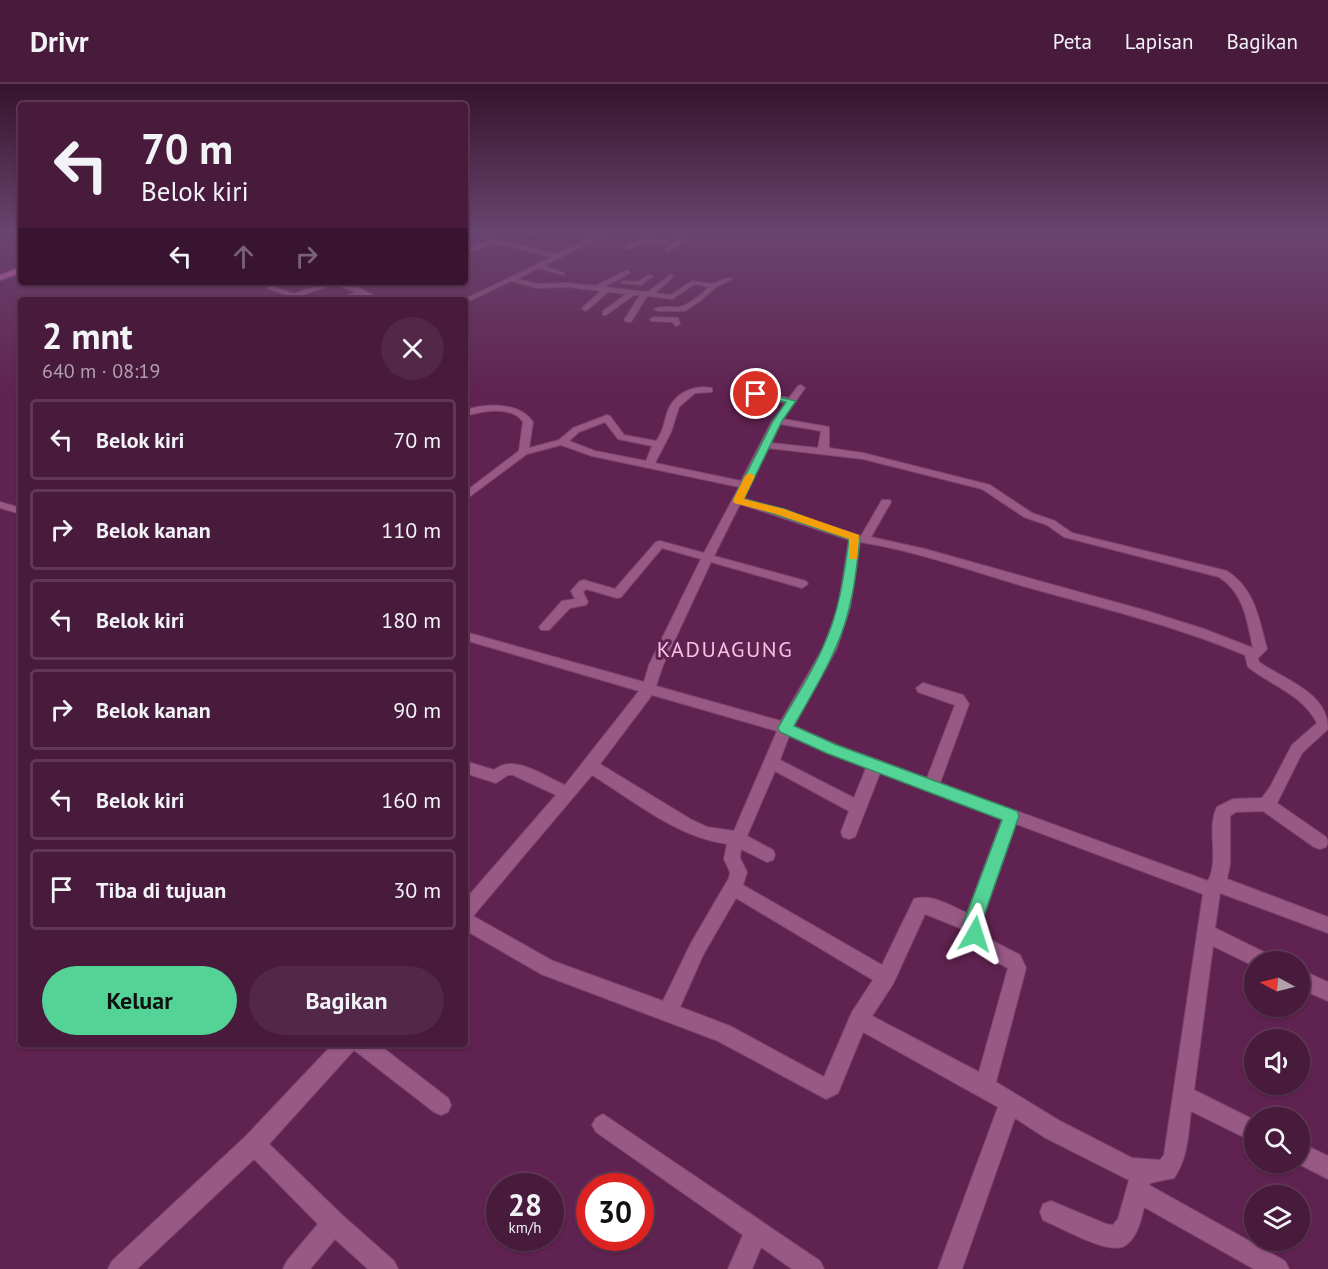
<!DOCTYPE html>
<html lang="id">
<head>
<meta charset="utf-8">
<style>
  body { margin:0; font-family:"PT Sans",sans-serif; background:#522747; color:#f1f3f6; height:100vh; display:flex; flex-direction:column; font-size:22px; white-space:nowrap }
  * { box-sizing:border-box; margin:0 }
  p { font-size:20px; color:#b1a1af }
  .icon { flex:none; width:33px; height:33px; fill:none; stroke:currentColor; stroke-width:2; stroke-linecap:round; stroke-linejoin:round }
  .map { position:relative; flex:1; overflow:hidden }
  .drawer { position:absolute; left:18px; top:213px; width:450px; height:750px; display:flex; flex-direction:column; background:#481a3c; border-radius:6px; box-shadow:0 2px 4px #0004,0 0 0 2px #603856 }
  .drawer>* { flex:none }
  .top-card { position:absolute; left:18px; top:18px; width:450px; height:183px; border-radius:6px; box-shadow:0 2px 4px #0004,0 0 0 2px #603856; background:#481a3c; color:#f1f3f6; overflow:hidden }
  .needle { width:39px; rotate:277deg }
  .fabs { position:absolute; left:1244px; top:867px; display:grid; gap:12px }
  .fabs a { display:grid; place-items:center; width:66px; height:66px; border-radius:50%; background:#481a3c; box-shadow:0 2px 4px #0004,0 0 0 2px #603856; font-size:30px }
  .speed { position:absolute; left:486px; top:1089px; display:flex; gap:12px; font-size:30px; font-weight:700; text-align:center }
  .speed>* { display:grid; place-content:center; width:78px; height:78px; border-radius:50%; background:#481a3c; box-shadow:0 2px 4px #0004,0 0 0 2px #603856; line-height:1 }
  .speed small { font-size:15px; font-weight:400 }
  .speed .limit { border:9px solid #d22; background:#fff; color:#111 }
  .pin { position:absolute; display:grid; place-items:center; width:51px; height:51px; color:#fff; margin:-26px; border:3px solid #fff; border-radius:50%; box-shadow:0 2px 6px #0007 }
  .me { position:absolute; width:66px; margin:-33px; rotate:6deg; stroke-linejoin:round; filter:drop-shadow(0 0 4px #0008) }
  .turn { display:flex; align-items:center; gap:21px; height:126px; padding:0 24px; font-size:27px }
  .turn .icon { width:78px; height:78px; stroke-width:2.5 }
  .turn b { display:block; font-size:42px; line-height:51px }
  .lanes { display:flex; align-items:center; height:57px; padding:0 24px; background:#0003; justify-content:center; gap:30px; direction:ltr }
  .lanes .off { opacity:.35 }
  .round { display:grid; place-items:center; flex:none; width:63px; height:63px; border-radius:32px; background:#522747 }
  .overview { display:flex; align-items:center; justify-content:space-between; height:102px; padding:0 24px }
  h1 { font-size:36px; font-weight:700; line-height:45px }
  .action { display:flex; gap:12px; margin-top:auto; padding:12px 24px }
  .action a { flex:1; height:69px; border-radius:36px; background:#54d396; color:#111; font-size:24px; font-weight:700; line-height:69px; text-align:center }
  .action a+a { background:#522747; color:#f1f3f6 }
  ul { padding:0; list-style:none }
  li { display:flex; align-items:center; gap:18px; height:81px; margin:0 12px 9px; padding:0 12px; border:3px solid #603856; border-radius:6px }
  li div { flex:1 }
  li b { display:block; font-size:22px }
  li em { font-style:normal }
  header { display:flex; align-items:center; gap:36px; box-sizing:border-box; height:84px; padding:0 30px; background:#481a3c; border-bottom:2px solid #603856 }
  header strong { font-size:28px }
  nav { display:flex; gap:33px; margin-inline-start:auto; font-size:21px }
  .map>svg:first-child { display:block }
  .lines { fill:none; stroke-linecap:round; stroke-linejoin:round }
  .minor-casing { stroke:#7c436d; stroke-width:2 }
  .primary-casing { stroke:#7c436d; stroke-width:3 }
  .minor { fill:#985985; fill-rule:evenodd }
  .primary { fill:#ee6cca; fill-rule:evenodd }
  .route { fill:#54d396; stroke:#378962; stroke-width:1.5 }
  .slow { fill:#f59e0b }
  .labels { text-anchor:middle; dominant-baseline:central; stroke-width:6; stroke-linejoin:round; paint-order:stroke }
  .quarter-label { font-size:22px; letter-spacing:1.5px; fill:#fbbfe7; stroke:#602250 }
</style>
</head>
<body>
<header>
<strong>Drivr</strong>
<nav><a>Peta</a><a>Lapisan</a><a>Bagikan</a></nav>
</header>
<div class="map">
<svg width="1328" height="1185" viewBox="0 0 1328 1185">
  <rect width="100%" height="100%" fill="#602250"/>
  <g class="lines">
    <defs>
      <path id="minor" d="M473,148H481L496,156L557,170L603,148H611L543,182L564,189V191L538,184L517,195L537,200L568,199L595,202L628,186L630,189L604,203L648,208L671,190L673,193L655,209L671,211L692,197L713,200L727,194L732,195L716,203L700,217L685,227H658L654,225C662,221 671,224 679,223C690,221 701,210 709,203L695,200L672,215L647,212L631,238H628L624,236L640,211H634L606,231H603V227L626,210L608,208L586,227L582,225L583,223L601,207L568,203L537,204L511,197L465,219V216H463L552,173L495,159L465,169V167L489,157Z
        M498,148H507L508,149L505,151Z
        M530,148H538L531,152L528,150Z
        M653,148H661L649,155L676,158L684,153L664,148H677L692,152L668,168L665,166L671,161L644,158L630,165L625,164Z
        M648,191L653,192L641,201L621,199L624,197L638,198Z
        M328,198C346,198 365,204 379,216H370L361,211L347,216H337L356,208L334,200L294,214L267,204L270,202L294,210Z
        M654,233L678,234L680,240L676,242L672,238L651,237L650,235Z
        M801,301L805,304L783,335L829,343V364L863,369L990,401L1032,429L1055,437L1072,449L1227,487C1255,505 1259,535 1267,565L1258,574L1259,578C1284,596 1328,608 1328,645L1302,669L1277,719L1326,753L1328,758L1326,763L1320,765L1314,763L1263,727L1236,728L1230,732V780L1227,795L1328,833V849L1220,809L1215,844L1272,872L1274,878H1254V882L1213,862L1194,1006L1254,1036V1058L1191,1027C1188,1051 1188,1074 1174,1094L1150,1099L1149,1101L1285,1177L1289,1185H1254L1144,1123C1141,1136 1138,1152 1126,1161C1111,1173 1060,1143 1043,1136L1040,1128L1043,1120L1051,1117L1106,1140L1113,1141L1118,1135L1129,1096L1044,1053L1015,1034L962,1185H938L998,1023L863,948L838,1009L826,1015L718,957L541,890L465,846V816L556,711L513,691H508L496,699L465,689V677L494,686C513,669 544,692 565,701L639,607L465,556V548L644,598L649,581L701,475L662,464L621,513L617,514L586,505L583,508L588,518L586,521L570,524L549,546H541L539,543L562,517L575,515L571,507L580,497L584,496L615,505L656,458L660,457L704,469L739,403L592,372L561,361L527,370L465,416V408L519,367L523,338C512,321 482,327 465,332V326C486,320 519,317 533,338L529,364L559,356L573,344L607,331L610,332L624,351L656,357C664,347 664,337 668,326C676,308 694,301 712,304V308L695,309L679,323L671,348L655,379L741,397L772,337L786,319L734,307L738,304L789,314L798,302ZM605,338L618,355L652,362L646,377L595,367L569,357L579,348ZM780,340L821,347L818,364L771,359ZM768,364L863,375L982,405L1024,433L1047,441L1064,453L1219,493C1244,509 1247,536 1253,564L1204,545L1147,527L925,465L871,453L891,418L890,416H882L861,452L743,414ZM740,420L849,456L838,524L823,564L781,637L656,602L663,581L711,478L802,504L808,500L806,497L714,472ZM860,458C916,467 969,486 1023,502C1098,523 1174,541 1245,571L1248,583C1271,601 1303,611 1317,639L1292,661L1270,703L1262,714L1233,715L1217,723C1206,746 1220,774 1208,797L940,699L969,620L963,611L923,599L916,604L918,608L955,621L927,694L837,661L794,642L837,564L850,524ZM652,611L777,647L734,747L707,743L692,736L600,680ZM789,652L866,684L854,714L780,676ZM775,687L849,727L841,748L843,753L849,755L855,753L857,748L880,689L1002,735L967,829C951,822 931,809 914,815L882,881L743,801L747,788L740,774L741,765L767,778L773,776L775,771L773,766L747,752ZM592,691C634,717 677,753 727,760L724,775L730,788L729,794L691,859L663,917L553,877L473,832ZM1016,740L1203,810L1164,1071L1160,1076L1132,1074L1060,1037L996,998L1026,884L1020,871L987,854L981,840ZM736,814L873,896L852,928L824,993L730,942L680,923L703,871ZM925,830L965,846L974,866L1008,884L979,988L872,932L893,900Z
        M0,418L21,424V430L0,424Z
        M1299,885L1328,898V917L1299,904Z
        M333,960H378L448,1014L451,1021L448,1028L441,1031L434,1028L354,966L269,1060L342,1131L394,1177L398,1185H368L335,1155L310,1185H283L287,1177L318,1140L254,1075L137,1185H108L112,1177L246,1052Z
        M603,1030L820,1177L824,1185H792L761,1163L752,1185H728L743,1151L596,1048L592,1041L596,1034Z
        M1299,1058L1328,1072V1095L1295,1078H1299Z"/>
      <path id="primary" d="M18,184H21V189L0,196V191Z"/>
    </defs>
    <use href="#minor" class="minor-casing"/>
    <use href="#primary" class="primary-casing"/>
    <use href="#minor" class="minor"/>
    <use href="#primary" class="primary"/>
  </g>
  <linearGradient id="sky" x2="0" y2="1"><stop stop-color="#35132c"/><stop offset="0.47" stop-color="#69446f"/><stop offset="1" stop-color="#69446f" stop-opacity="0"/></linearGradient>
  <rect width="1328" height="314" fill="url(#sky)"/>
  <path class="route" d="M756,308L796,317L782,337L744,415L784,425L860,454C856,491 852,528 836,563C825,590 808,616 794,642L837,661L1017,727L1019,732L981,840L984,850L982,856L975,859L969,856L963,840L1002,736L826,669L780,648L778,644C793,617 811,591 823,563C839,529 844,492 849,455L733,416L773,337L786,318L753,312L751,310Z"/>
  <path class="slow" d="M750,389L755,392L744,415L784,425L859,451L857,475H849V455L776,430L734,419L733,416L745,392Z"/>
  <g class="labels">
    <g class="quarter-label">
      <text x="725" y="565">KADUAGUNG</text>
    </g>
  </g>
</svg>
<div class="fabs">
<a><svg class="needle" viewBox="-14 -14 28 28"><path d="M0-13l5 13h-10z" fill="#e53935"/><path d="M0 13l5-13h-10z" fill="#b1a1af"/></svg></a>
<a><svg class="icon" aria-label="sound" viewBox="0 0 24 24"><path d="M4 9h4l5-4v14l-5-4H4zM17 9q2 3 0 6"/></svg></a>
<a><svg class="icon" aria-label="search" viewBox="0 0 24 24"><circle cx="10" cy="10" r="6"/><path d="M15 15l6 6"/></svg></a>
<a><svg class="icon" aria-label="layers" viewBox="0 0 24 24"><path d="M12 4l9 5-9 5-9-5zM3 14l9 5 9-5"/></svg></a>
</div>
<div class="speed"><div>28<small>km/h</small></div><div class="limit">30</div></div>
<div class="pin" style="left:756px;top:310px;background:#d93025"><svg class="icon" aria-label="arrive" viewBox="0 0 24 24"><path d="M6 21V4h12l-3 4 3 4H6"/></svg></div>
<svg class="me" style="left:975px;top:850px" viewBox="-20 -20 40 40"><path d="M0-17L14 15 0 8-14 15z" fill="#54d396" stroke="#fff" stroke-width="4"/></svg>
<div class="top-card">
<div class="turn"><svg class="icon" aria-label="left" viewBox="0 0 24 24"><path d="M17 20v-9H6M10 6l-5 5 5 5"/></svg><div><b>70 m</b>Belok kiri</div></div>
<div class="lanes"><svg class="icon" aria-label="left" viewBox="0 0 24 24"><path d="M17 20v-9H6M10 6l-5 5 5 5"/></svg><svg class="icon off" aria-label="ahead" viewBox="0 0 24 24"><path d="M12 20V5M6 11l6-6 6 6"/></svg><svg class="icon off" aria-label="right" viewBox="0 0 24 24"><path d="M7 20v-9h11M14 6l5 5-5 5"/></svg></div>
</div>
<section class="drawer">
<div class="overview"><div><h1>2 mnt</h1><p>640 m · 08:19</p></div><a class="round"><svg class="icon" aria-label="close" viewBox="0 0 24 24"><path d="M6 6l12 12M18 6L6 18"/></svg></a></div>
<ul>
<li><svg class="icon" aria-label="left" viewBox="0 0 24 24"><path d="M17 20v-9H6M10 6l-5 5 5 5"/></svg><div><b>Belok kiri</b></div><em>70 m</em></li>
<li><svg class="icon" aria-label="right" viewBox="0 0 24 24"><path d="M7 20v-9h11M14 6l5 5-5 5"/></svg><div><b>Belok kanan</b></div><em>110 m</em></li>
<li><svg class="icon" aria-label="left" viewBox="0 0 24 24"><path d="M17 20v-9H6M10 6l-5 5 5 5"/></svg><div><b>Belok kiri</b></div><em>180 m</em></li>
<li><svg class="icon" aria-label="right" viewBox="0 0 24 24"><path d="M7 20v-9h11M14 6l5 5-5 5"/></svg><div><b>Belok kanan</b></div><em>90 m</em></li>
<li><svg class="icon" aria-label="left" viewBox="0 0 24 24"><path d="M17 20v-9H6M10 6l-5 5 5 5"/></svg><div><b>Belok kiri</b></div><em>160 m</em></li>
<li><svg class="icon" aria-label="arrive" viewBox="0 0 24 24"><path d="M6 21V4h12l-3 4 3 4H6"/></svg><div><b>Tiba di tujuan</b></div><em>30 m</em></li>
</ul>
<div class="action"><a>Keluar</a><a>Bagikan</a></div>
</section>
</div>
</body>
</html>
